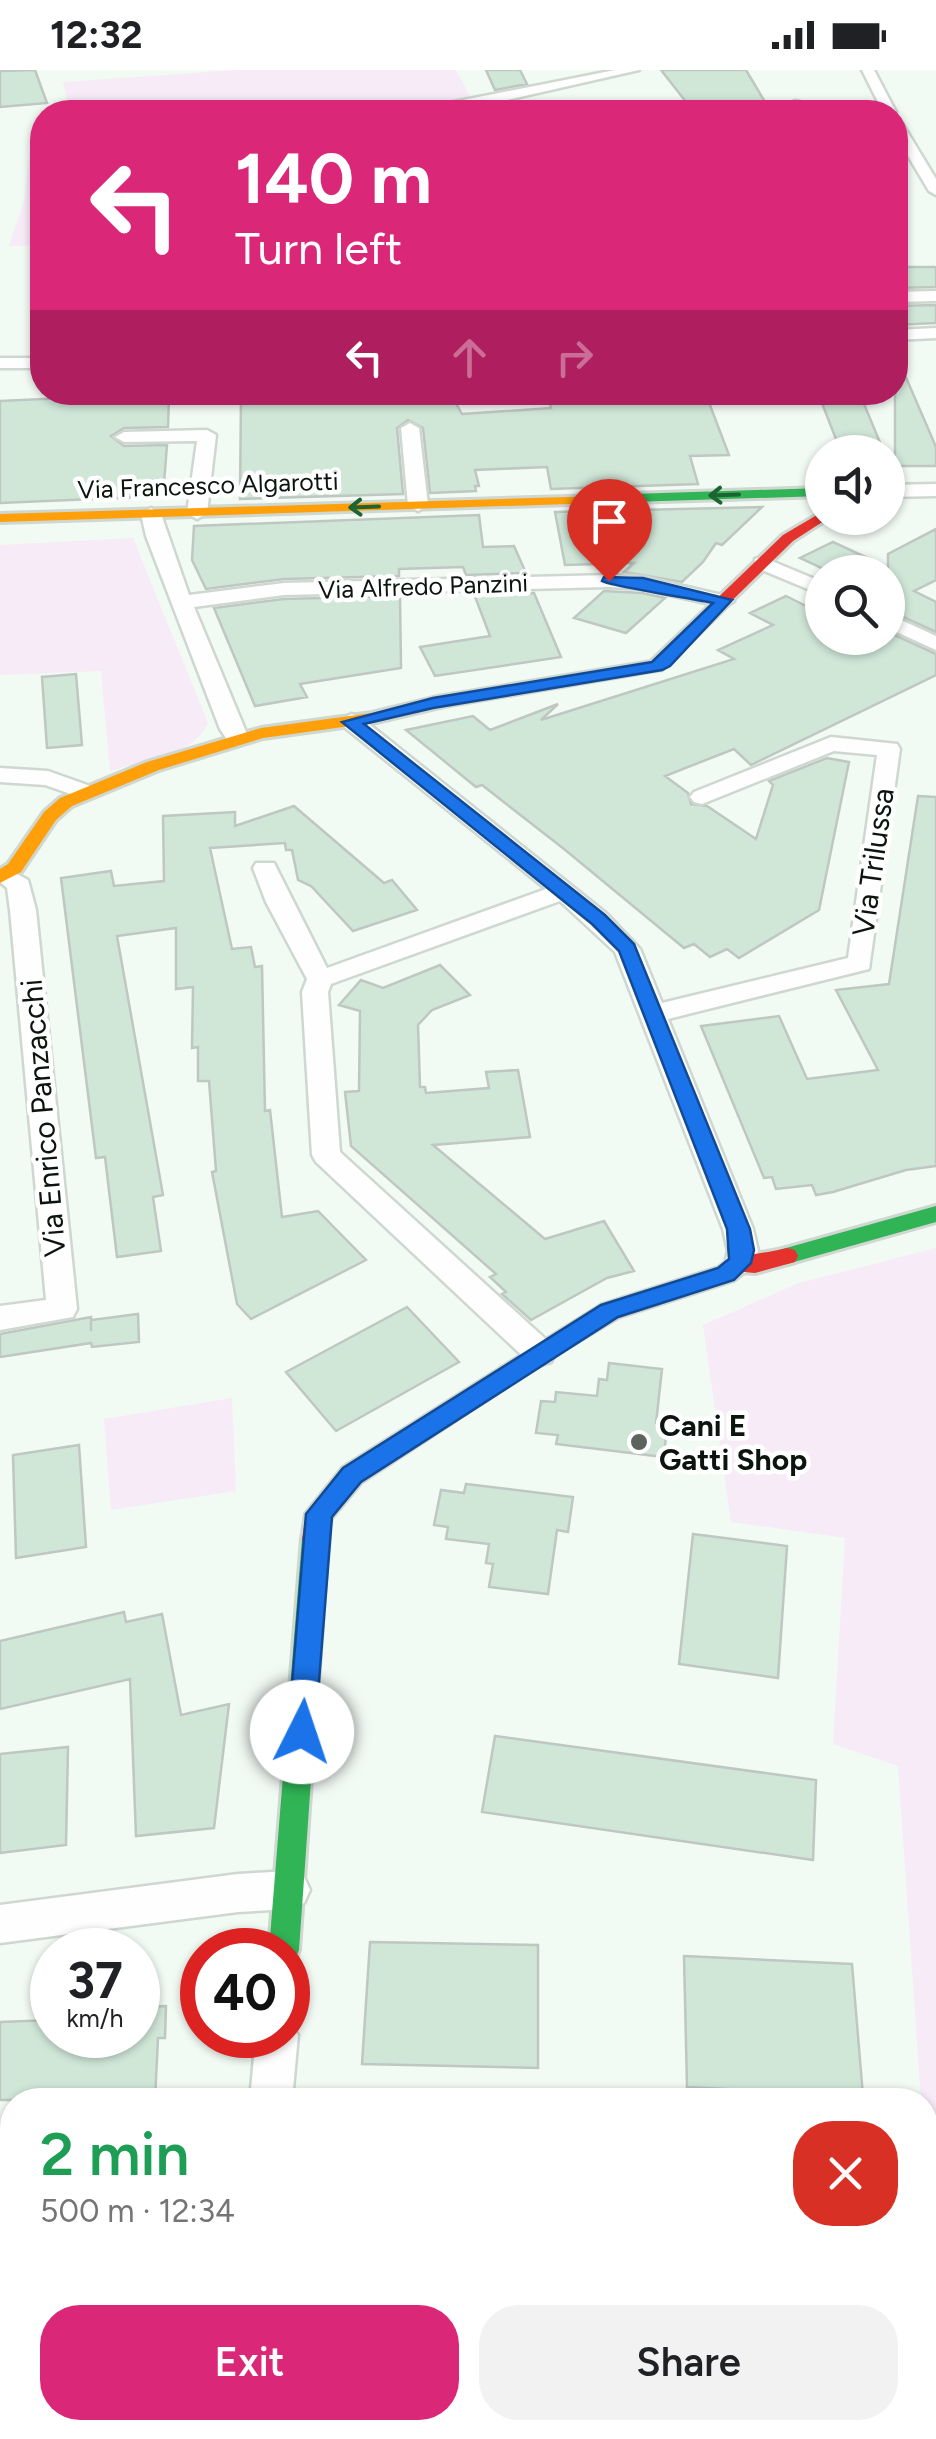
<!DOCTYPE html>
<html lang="en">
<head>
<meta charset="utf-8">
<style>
  body { margin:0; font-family:Figtree,sans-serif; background:#f2f2f2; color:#202124; height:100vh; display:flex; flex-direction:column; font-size:38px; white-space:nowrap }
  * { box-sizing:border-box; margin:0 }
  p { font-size:32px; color:#757577 }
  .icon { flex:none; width:55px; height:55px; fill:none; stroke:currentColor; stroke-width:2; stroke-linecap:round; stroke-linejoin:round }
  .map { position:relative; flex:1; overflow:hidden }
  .details { position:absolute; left:0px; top:2018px; width:938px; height:352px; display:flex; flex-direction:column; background:#fff; border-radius:40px 40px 0 0; box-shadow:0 2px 8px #0004 }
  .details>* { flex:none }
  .banner { position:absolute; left:30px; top:30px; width:878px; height:305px; border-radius:40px; box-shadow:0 2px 8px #0004; background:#db2777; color:#fff; overflow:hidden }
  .fabs { position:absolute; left:805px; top:365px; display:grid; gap:20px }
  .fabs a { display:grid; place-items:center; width:100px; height:100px; border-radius:50%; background:#fff; box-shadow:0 2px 8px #0004; font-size:50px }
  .speed { position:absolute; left:30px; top:1858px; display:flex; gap:20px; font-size:50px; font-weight:700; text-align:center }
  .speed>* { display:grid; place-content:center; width:130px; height:130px; border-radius:50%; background:#fff; box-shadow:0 2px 8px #0004; line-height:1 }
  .speed small { font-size:25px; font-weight:400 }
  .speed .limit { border:15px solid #d22; background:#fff; color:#111 }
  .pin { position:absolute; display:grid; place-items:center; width:85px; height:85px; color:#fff; margin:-102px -42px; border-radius:50% 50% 50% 0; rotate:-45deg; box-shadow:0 0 10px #0007 }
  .pin .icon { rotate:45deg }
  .me { position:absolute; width:110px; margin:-55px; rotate:4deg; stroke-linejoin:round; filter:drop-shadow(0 0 8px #0008) }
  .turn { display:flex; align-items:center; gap:35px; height:210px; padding:0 40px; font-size:45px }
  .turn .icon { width:130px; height:130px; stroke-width:2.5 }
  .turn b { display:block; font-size:70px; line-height:85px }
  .lanes { display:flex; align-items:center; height:95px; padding:0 40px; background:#0003; justify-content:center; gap:50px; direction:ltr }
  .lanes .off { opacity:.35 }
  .round { display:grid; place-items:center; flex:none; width:105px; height:105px; border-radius:40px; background:#f2f2f2 }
  .head { display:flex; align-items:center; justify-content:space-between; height:170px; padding:0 40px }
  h1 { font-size:60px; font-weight:600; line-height:75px; color:#1e9e55 }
  .cta { display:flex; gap:20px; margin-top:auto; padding:20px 40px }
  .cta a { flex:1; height:115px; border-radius:40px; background:#db2777; color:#fff; font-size:40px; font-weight:600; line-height:115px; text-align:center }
  .cta a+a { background:#f2f2f2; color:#202124 }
  .status { display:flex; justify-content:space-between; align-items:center; height:70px; padding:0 50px; background:#fff; direction:ltr }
  .status svg { height:28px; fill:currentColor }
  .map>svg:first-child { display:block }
  .green { fill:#f6ebf7 }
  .building { fill:#d0e7d8; stroke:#bec7c1; stroke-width:2.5 }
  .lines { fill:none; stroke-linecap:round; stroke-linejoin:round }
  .street-casing { stroke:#cfd7d1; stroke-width:5 }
  .fast-casing { stroke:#cfd7d1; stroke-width:6 }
  .slow-casing { stroke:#cfd7d1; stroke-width:6 }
  .jam-casing { stroke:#cfd7d1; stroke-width:6 }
  .street { fill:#fdfefd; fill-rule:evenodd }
  .fast { fill:#30b455; fill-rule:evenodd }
  .slow { fill:#ff9f0a; fill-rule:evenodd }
  .jam { fill:#e5322d; fill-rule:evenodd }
  .oneway { stroke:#1e6432 }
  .route { fill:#1a73e8; stroke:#114b97; stroke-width:2.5 }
  .poi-dot { fill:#5c645e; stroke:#fff; stroke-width:4 }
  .labels { text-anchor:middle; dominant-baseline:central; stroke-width:9; stroke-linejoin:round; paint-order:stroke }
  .far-street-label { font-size:25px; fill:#0b140e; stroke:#fff }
  .street-label { font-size:30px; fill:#0b140e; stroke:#fff }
  .poi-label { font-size:30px; font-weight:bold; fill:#0b140e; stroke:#fff; text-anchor:start }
</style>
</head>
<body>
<div class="status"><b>12:32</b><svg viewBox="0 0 49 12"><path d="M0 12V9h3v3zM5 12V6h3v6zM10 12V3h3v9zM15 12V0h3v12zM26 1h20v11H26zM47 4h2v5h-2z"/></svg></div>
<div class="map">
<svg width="936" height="2369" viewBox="0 0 936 2369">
  <rect width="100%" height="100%" fill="#f2faf4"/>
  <path class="green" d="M237,0H456L472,30C392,44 313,37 232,36C178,35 123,42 69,37L63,12Z
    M42,47V175L9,176L24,131L33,55Z
    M133,468L208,653C194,686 141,691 110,701L101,601L0,605V475Z
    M936,1178V2143L926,2144L925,2030H921L898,1696L833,1674L845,1468L731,1452L703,1255L799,1213Z
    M232,1328L236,1421L111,1440L104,1349Z"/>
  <path class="building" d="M35,0L47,33L0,37V1Z
    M486,0H520L527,14L495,20Z
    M661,0H746L771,42H694Z
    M895,197H936V217L895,218Z
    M936,235V253L895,255V236Z
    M895,282L936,377V396H895Z
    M309,322H430L432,332L454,330L462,344L551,338L547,322H705L729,385L690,386L698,414L551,419L547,397L475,400L479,416H475L476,421L430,423L423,358L408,350L397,358L403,424L240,429L241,327Z
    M859,322L884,382H841L818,323Z
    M85,327L84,330L169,327L168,357L124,358L111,366L124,376L167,375L163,426L0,433V331Z
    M762,437L722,475L716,473L703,492L682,512L624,502L634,493L565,495L555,442Z
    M479,445L483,477L514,476L526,503L466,505L463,497L399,499V506L284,509L206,519L192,490L194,456Z
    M936,459V510L914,521L936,532V562L888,540V484Z
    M833,472L870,489L842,502H830L800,488Z
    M604,521L642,523L665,528L626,563L574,548Z
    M534,523L561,587L435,606L420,577L490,566L474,524Z
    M400,526L401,598L300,614L307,627L255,636L214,538L284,529Z
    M786,526L822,544V568H888V562L936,584V605L751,695L734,679L665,706L688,723L691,734L707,736L756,769L773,715L769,711L827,688L849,692L819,840L739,888L727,879L710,887L694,874L684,878L564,779L482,715L476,717L406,660L473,646L490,660L558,634L541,650L734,589L718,580L773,555L750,543Z
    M76,604L82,675L47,678L42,607Z
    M918,726L936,727V1096L906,1100L833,1122L816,1125L812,1115L776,1119L772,1107L764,1108L701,956L779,946L807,1009L878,1000L836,920L889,914Z
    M294,736L384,813L392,810L417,840L353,861L311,816L298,810L292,780H286L285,773L210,778L232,879L251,877L255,897L262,896L265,1041L270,1040L282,1147L318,1141L366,1190L251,1249L237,1234L212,1102L216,1101L209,1011H198V977L192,978L193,917L176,919V858L117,866L163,1125L153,1127L161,1181L117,1187L105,1087L96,1088L61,808L111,801L114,816L164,811L163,746L235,742V756Z
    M440,895L470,925L432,940L418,955L420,1017H425L426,1023L489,1018L486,1002L518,1000L530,1067L433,1075L545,1169L604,1151L634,1201L607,1208L531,1250L502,1224L506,1222L490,1207L496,1204L351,1076L345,1022L359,1021L360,941L339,935L361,910L383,918Z
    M407,1237L459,1292L336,1361L286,1302Z
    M138,1244L139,1272L92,1277L91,1273L0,1287V1264L91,1247V1261V1250Z
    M609,1293L662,1299L656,1353L667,1354L664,1387L556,1374L558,1365L536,1363L541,1331L555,1332L556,1322L597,1326L599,1309L607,1310Z
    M79,1375L86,1477L16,1488L13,1385Z
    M466,1414L573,1427L568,1462L557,1460L548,1524L489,1517L493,1494L486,1493L489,1474L446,1469L448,1457L434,1455L441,1420L464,1423Z
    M693,1464L787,1476L778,1608L679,1594Z
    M124,1542L126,1552L162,1544L181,1645L229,1634L214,1758L136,1766L130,1609L0,1639V1571Z
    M495,1666L816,1710L813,1790L482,1742Z
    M68,1677L66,1775L0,1783V1684Z
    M370,1872L538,1875V1998L362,1994Z
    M684,1886L852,1894L863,2026L687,2017Z
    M166,1936L165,1968H158L155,2030H0V1952L52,1950V1965H138V1937Z"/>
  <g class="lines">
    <defs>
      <path id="street" d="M615,0H639L472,38L403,42Z
        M862,0H874L896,42L895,43L883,42Z
        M795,31L800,32L805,42H793L788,35Z
        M895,49L902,53L936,109V125L929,121L895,64Z
        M936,221V231L895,232V222Z
        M936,258V268L895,270V260Z
        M0,288H42V298H0Z
        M410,353L419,358L428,435L418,441L408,435L401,358Z
        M207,360L216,365L207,443L197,449L187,443L197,371L124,372L115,367L124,362Z
        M936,414V426L888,427V415Z
        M151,438L161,444L189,525L284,513L609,505L643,507L731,527L734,531L724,537L643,519L609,517L284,525L194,537L249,669L238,676L230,674L220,659L146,466L141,444Z
        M762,487L822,512V525L755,497V489Z
        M888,544L936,566V580L888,558Z
        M351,644L359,646L607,844L640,879L662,933L848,888L877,685L834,681L702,734L694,732L690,727L694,722L831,667L897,674L900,679L869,899L668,949L753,1159L758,1181L751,1201L740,1204L729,1201L725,1193L728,1181L723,1159L615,882L560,831L331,914L328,922L340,1082L551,1274L556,1283L551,1292L540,1295L529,1292L316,1092L312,1085L302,922L307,909L266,832L253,798L256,793H274L327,898L546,819L343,656L340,651Z
        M0,698L48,701L93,717L97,722L85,729L45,715L0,712Z
        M6,798L28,810L36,840L77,1239L73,1247L0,1260V1236L46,1230L10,840L7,818L0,812V799Z
        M290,1801L304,1807L310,1820L304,1833L290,1839L238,1842L0,1873V1835L238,1804Z
        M288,1949L298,1965L292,2030H250L256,1965H288Z
        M220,2358H266V2369H218Z"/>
      <path id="fast" d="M822,418V426L631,432L624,428L631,424Z
        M936,1136V1152L787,1194L776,1186L779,1180Z
        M315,1458L324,1461L328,1469L299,1880L295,1890L288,1893V1880H269L302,1469L306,1461Z"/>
      <path id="slow" d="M636,425L638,428L631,432L0,452V444Z
        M438,627L446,632L444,636L372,653L263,668L159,700L72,736L56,750L21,802L0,813V799L8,794L44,742L60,728L147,692L261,658L372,643Z"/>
      <path id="jam" d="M822,442V448L827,449L793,471L662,599L438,637L430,632L438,627L651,592L783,465Z
        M787,1178L795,1180L798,1186L795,1192L755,1203L744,1202L734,1210L618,1247L548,1289L361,1412L331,1448L324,1477L315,1480L306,1477L302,1469L306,1444L343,1398L602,1235L718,1198C738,1182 762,1185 787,1178Z"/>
    </defs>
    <use href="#street" class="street-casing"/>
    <use href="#fast" class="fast-casing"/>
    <use href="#slow" class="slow-casing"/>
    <use href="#jam" class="jam-casing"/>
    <use href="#street" class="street"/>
    <use href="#fast" class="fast"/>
    <use href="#slow" class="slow"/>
    <use href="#jam" class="jam"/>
  </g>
  <defs><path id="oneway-shaft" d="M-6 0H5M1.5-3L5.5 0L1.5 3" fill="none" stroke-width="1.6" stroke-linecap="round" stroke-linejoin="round" transform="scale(2.5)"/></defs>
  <g class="oneway">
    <use href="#oneway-shaft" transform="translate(724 425) rotate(178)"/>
    <use href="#oneway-shaft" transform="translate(364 437) rotate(178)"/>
  </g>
  <path class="route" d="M604,507L643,508L732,530L670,596L662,600L433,638L364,654L605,845L634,874L750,1159L754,1180L751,1193L734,1210L618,1247L361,1412L332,1447L315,1662L311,1671L302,1674L292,1671L288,1662L306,1444L343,1398L601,1235L718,1198L729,1189L727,1159L619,881L592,854L342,652L433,628L652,592L713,533C694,529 610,516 602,511Z"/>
  <circle class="poi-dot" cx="639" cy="1372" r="10"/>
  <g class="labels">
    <g class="far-street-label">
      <text transform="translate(208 415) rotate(-2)">Via Francesco Algarotti</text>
      <text transform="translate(423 516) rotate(-2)">Via Alfredo Panzini</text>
    </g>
    <g class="street-label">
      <text transform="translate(873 792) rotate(-82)">Via Trilussa</text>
      <text transform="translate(43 1048) rotate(-95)">Via Enrico Panzacchi</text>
    </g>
    <g class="poi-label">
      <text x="659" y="1355">Cani E<tspan x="659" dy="34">Gatti Shop</tspan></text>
    </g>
  </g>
</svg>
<div class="fabs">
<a><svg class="icon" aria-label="sound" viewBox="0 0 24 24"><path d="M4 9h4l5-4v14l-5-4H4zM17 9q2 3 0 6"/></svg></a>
<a><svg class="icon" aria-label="search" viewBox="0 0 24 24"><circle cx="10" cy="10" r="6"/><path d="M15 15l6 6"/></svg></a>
</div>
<div class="speed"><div>37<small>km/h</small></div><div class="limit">40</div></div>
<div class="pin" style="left:609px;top:511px;background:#d93025"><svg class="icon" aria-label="arrive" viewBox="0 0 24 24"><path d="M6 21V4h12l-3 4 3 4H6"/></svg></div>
<svg class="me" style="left:302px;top:1662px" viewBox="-20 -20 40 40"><circle r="19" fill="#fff"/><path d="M0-13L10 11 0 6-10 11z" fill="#1a73e8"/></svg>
<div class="banner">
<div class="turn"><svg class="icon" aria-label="left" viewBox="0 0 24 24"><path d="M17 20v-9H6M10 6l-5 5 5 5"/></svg><div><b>140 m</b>Turn left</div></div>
<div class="lanes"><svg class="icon" aria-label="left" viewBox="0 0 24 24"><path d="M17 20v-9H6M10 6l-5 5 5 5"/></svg><svg class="icon off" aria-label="ahead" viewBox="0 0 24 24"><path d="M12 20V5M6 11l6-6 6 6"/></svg><svg class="icon off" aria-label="right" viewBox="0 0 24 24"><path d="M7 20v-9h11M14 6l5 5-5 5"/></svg></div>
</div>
<section class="details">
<div class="head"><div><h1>2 min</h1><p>500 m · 12:34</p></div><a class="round" style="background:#d93025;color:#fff"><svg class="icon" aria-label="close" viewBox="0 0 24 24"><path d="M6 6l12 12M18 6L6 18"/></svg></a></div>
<div class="cta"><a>Exit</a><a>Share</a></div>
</section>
</div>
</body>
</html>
